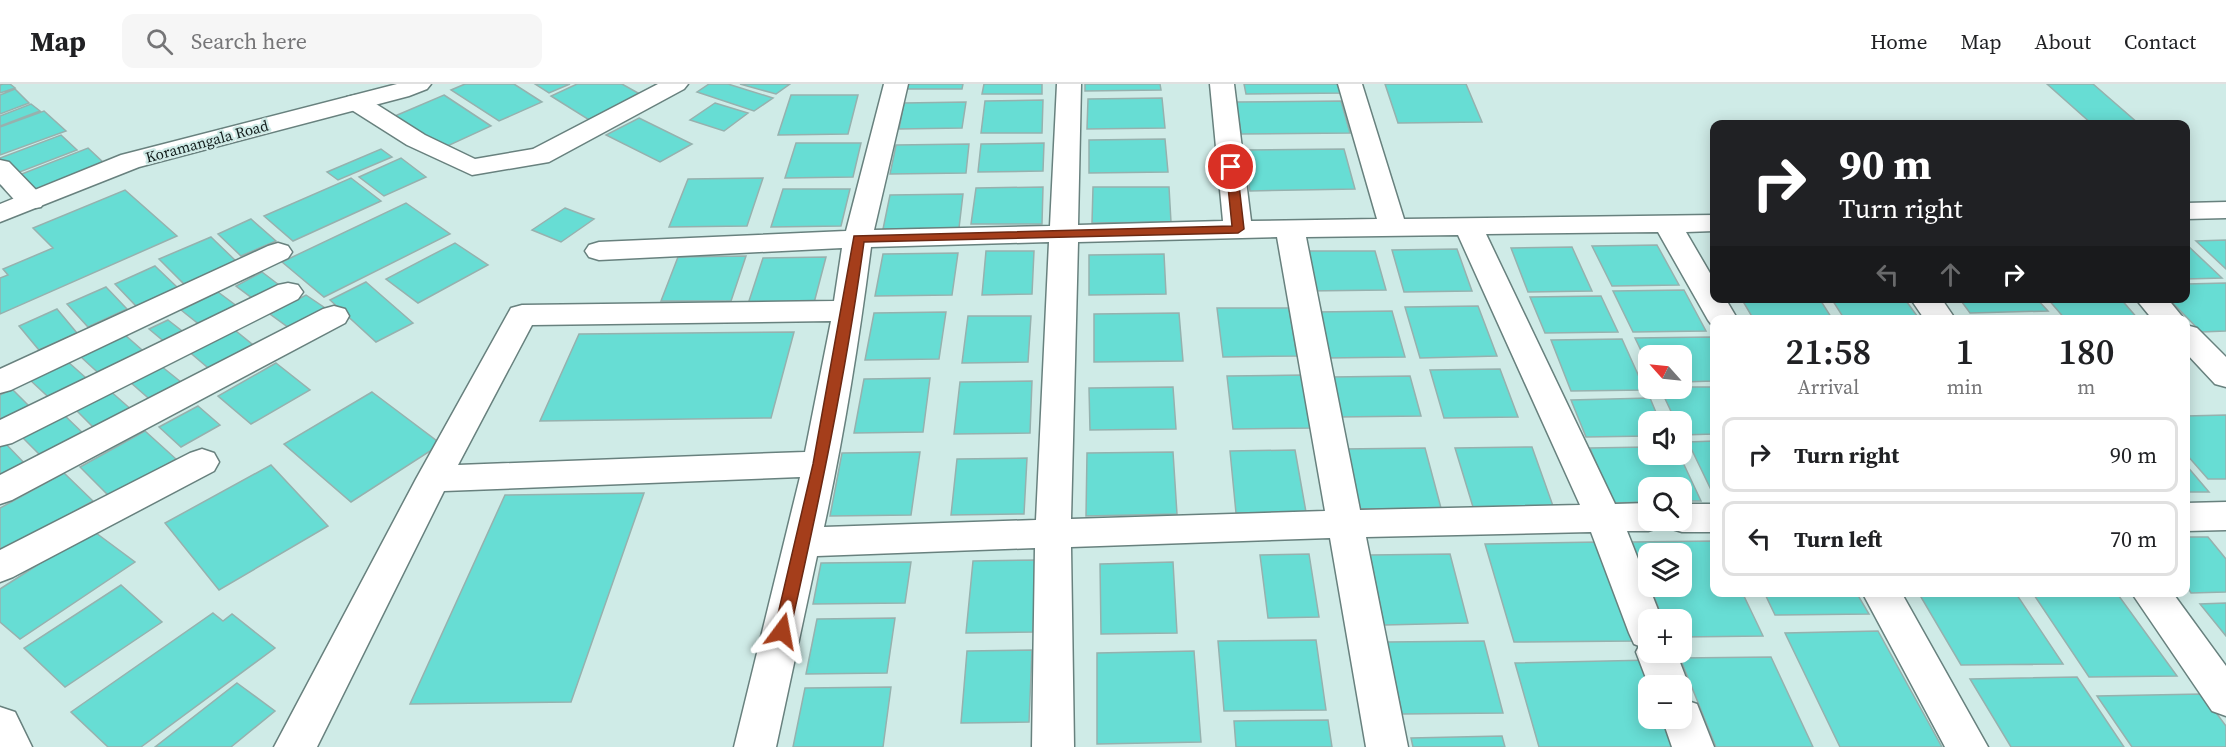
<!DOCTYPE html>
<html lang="en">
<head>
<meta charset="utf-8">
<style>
  body { margin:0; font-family:"Source Serif 4",serif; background:#f6f6f6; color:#202124; height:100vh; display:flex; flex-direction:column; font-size:22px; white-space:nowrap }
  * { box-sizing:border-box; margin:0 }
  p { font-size:20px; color:#757577 }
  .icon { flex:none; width:33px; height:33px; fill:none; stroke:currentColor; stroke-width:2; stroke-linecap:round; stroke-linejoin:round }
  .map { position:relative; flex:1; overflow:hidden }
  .side { position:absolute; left:1710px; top:231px; width:480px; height:282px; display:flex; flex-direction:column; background:#fff; border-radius:12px; box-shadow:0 3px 15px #0003 }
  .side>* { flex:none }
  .banner { position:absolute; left:1710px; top:36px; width:480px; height:183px; border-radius:12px; box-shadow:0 3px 15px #0003; background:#202124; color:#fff; overflow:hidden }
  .needle { width:39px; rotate:297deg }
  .tools { position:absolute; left:1638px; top:261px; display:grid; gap:12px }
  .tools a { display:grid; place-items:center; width:54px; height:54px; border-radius:12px; background:#fff; box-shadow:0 3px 15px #0003; font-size:30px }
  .pin { position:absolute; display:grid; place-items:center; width:51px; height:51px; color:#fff; margin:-26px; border:3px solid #fff; border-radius:50%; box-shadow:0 2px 6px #0007 }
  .me { position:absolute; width:66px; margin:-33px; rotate:13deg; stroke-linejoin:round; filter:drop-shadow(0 0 4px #0008) }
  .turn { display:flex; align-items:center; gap:21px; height:126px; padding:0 30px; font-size:27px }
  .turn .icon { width:78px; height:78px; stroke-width:2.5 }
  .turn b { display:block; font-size:42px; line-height:51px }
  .lanes { display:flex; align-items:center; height:57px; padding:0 30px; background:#0003; justify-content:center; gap:30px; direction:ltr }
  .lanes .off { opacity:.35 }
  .eta { display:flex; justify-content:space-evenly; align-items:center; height:102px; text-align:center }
  .eta b { font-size:36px; font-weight:600; line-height:42px }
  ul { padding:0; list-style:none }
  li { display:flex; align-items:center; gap:18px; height:75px; margin:0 12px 9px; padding:0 18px; border:3px solid #e0e0e0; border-radius:12px }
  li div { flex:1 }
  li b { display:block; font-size:22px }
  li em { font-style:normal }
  header { display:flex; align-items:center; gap:36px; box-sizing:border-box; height:84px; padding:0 30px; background:#fff; border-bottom:2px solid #e0e0e0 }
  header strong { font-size:28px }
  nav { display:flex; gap:33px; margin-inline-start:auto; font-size:21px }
  .search { width:420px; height:54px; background:#f6f6f6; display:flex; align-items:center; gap:15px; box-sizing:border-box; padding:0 21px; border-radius:12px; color:#757577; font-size:22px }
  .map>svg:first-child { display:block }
  .building { fill:#67ddd4; stroke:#96b1ae; stroke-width:1.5 }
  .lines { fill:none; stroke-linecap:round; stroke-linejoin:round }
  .minor-casing { stroke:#68817e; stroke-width:3 }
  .tertiary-casing { stroke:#68817e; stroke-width:3 }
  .minor { fill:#fff; fill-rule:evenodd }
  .tertiary { fill:#fff; fill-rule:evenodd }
  .route { fill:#a53e1b; stroke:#6b2812; stroke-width:1.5 }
  .labels { text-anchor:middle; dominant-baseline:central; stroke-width:4.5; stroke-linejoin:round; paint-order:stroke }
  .far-street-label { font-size:15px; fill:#121c1b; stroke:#cfebe7 }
</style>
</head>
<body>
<header>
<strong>Map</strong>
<div class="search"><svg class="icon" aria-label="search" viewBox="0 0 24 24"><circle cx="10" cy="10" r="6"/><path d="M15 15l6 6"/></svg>Search here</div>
<nav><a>Home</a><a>Map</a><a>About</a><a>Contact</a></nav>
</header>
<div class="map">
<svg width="2226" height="663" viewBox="0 0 2226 663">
  <rect width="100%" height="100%" fill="#cfebe7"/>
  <path class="building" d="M3,0H10L15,4L0,9V1Z
    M465,0H514L542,18L499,37L451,6Z
    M535,0H570L549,9Z
    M577,0H622L647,14L594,39L551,12Z
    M709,0H728L773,14L754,27L697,8Z
    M740,0H790L776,10Z
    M908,0H963L962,5H907Z
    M984,0H1042V10H982Z
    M1085,0H1160L1161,6L1085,7Z
    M1244,0H1343L1346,9L1246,10Z
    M1385,0H1466L1482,38L1398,39Z
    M2047,0H2093L2139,40H2092Z
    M15,5L29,19L0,30V11Z
    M444,11L491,42L441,65L395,32Z
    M791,11H858L848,50L778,51Z
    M1162,14L1165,44L1087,45L1088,15Z
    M1043,16L1042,49H981L985,17Z
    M1341,17L1350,49L1241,50L1236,18Z
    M966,18L962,44L899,45L904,19Z
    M715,19L748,29L724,47L690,36Z
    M31,20L40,27L0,42V32Z
    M44,27L66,47L0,71V43Z
    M639,34L692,60L660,78L606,51Z
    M61,51L77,66L12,91L0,79V74Z
    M1165,55L1168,88L1089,89V56Z
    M796,59H861L853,93L785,94Z
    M1044,59L1043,87L978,88L981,60Z
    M969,60L966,89L890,90L896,61Z
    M88,64L105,80L31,110L14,93Z
    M381,65L392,73L338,96L327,88Z
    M1344,65L1355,105L1250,107L1243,66Z
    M401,74L426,93L384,112L359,93Z
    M351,94L381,117L293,157L264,132Z
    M763,94L747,142L669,143L688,95Z
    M1043,103L1042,140H971L976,104Z
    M1093,103H1169L1171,138L1092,139Z
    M783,105H850L841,142L771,143Z
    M125,106L177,152L0,230V194L8,191L3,185L53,164L33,144Z
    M963,110L959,144L883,145L890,111Z
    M406,119L450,150L324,213L282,178Z
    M565,124L594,135L561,158L532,146Z
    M251,135L276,157L241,172L218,150Z
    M211,153L239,180L187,203L159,175Z
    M2226,156V185L2196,157Z
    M455,159L488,181L418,219L386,195Z
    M2186,160L2222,194L2186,195Z
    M1657,161L1679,201L1612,202L1592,162Z
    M1572,163L1592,207L1528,208L1511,164Z
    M1457,165L1472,207L1404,208L1392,166Z
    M986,167H1034L1032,210L982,211Z
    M1299,167H1375L1386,206L1307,207Z
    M958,169L952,211L875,212L883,170Z
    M1164,170L1166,210L1089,211V171Z
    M746,172L731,217H661L678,173Z
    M826,173L814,219L748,220L763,174Z
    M155,182L178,204L137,223L115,200Z
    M262,188L287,207L260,220L236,202Z
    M366,198L413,239L376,258L330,216Z
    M2226,199V247L2201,248L2168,214H2186V200Z
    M106,203L127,225L88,243L67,220Z
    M1684,206L1706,247L1633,248L1613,207Z
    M218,208L242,226L205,245L181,226Z
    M306,211L328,226L292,246L270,230Z
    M1601,212L1618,248L1545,249L1530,213Z
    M1741,214H1819L1833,236H1754Z
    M1831,214H1904L1920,236H1845Z
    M1959,214H2036L2048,227L1970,229Z
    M2047,214H2120L2139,236H2066Z
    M1478,222L1497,272L1420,274L1405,223Z
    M1217,224H1289L1297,272L1223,273Z
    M57,225L77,249L39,266L19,242Z
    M1392,227L1405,273L1326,274L1316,228Z
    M946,228L939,275L865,276L874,229Z
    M1179,229L1183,277L1094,278V230Z
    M968,232H1031L1028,278L962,279Z
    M168,236L191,254L172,264L149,245Z
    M231,243L257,264L213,288L187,266Z
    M794,248L771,334L540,337L579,250Z
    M125,251L149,272L105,295L81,273Z
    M1711,253L1714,260V297L1682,298V272H1648V281L1635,254Z
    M1622,255L1645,306L1571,307L1551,256Z
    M67,277L94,301L57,321L30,296Z
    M276,279L310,306L251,340L218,312Z
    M161,282L186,302L154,319L130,298Z
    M1500,285L1518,333L1444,334L1430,286Z
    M1303,291L1313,344L1233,345L1227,292Z
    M1410,292L1421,332L1338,333L1330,293Z
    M930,294L923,348L854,349L864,295Z
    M1032,297L1030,349L954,350L960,298Z
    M1173,303L1176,345L1090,346L1089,304Z
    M1682,303H1714V350L1682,351V338H1676L1660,304Z
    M12,305L36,329L0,345V311Z
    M109,306L133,327L97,347L74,324Z
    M372,308L441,360L351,418L284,360Z
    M1650,314L1660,338H1648V352L1586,353L1571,316Z
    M198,322L220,341L181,363L159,343Z
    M61,328L88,354L46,377L19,350Z
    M2226,331V395H2208L2186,370V332Z
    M145,347L176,375L110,413L80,383Z
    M2,356L31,386L0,403V357Z
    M1714,357V412L1688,358Z
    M1532,363L1553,422L1473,423L1455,364Z
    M1648,363V370H1679L1701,417H1682V404H1648V418L1612,419L1590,364Z
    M1425,364L1441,424L1354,425L1342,365Z
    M1295,366L1306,428L1236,429L1230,367Z
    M920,368L911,431L830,432L842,369Z
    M1173,368L1177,430L1086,432L1087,369Z
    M1027,374L1024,430L951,431L957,375Z
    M271,381L328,442L219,506L165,439Z
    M2186,381L2209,408H2186Z
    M64,389L93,417L0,469V424Z
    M644,409L571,618L410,620L505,411Z
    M92,446L135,478L20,555L0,538V505Z
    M2186,453H2208L2226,475V508L2191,509L2186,501Z
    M1714,457V508H1742L1763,552L1682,553V536H1663L1650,502H1682V470H1648V500L1632,458Z
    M1598,458L1635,557L1514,558L1485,460Z
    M1309,470L1319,533L1268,534L1260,471Z
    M1450,470L1468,539L1384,541L1370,471Z
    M1036,476L1033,548L966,549L973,477Z
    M911,478L905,519L813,520L821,479Z
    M1173,478L1177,549L1101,550L1100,480Z
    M121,501L162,538L65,603L24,564Z
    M1764,508H1856L1869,530L1775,531Z
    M1918,508H2015L2063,580L1961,581Z
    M2032,508H2116L2177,592L2089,593Z
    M2226,519V552L2200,520Z
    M213,529L223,537L232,530L275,564L141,663H108L71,628Z
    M895,534L887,589L806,590L817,535Z
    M1878,547L1942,663H1840L1785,549Z
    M1316,556L1326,626L1224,627L1218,557Z
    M1484,557L1503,629L1402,630L1387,558Z
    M1032,566L1029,638L961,639L967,567Z
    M1194,567L1201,658L1097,660V569Z
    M1771,573L1813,663H1716L1680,574Z
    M1653,576L1663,602H1648V634H1675L1686,663H1539L1515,579Z
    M2077,593L2124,663H2011L1970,595Z
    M237,599L275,627L231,663H155Z
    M891,603L883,663H793L805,604Z
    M2202,610L2226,642V663H2132L2097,612Z
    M1328,636L1332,663H1236L1234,637Z
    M1502,652L1505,663H1413L1411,654Z"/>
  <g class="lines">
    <defs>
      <path id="minor" d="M658,0H688L684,5L549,78L472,91L407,61L347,23L344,18L347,13L356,11L365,13L425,51L475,75L533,65Z
        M884,0H908L874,146L1050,142L1057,0H1081L1078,141L1223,137L1210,0H1234L1251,137L1377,135L1338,0H1362L1404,135L1714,131V147L1686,148L1714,196V214H1725L1738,236H1714V244L1708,236L1658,148L1486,150L1615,420L1648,419V436H1664L1661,443L1648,447H1627L1662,536H1648V568H1676L1689,602L1683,614L1682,615V602H1649L1636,568L1639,562L1634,560L1629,549L1591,448L1366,453L1408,663H1366L1330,454L1071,463L1074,663H1032L1035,464L817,472L776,663H734L800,393L444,407L317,663H274L416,395L511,224L522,221L834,217L842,164L599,176L589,173L585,167L589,161L599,158L846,147ZM1458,151L1580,421L1360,426L1306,153ZM1277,153L1325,427L1071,435L1078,158ZM1049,158L1036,436L824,443C844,351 859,257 871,163ZM831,237L805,368L458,381L532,241Z
        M0,76L9,78L41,111L45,117L41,123C20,128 13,113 0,100Z
        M2226,118V134L2186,135V119Z
        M278,159L288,162L292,168L288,174L11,306L0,309V285L268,162Z
        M288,199L298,201L303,208L298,215L12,359L0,362V336L278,201Z
        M1910,214H1941L1956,236H1925Z
        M2135,214H2167L2185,236H2153Z
        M334,222L345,225L349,232L345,239L12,416L0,420V391L323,225Z
        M2186,241L2197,244L2226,273V303L2215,300L2186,269Z
        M202,365L214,369L219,378L214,387L13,493L0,498V466L190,369Z
        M2226,418V446L2186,447V419Z
        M1682,420H1714V448H1682L1669,444L1665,436H1682Z
        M1862,508H1901L1988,663H1945Z
        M2131,508H2172L2226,582V632L2212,627Z
        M1682,615L1697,620L1714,663H1672L1662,634H1682Z
        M0,623L15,628L32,663H0Z"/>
      <path id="tertiary" d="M397,0H431L427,5L409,12L139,83L0,138V120L121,71Z"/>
    </defs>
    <use href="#minor" class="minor-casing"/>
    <use href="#tertiary" class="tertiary-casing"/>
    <use href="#minor" class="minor"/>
    <use href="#tertiary" class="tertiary"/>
  </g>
  <path class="route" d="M1231,80L1237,83L1244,145L1238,149L864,158C846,289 819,418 790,547L788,552L782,554L777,552L774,547L813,380L854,152L1232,142L1226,83Z"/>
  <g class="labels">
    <g class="far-street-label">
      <text transform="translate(207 57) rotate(-15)">Koramangala Road</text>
    </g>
  </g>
</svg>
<div class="tools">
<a><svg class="needle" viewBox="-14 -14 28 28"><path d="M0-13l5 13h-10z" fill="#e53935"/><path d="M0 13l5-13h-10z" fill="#757577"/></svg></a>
<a><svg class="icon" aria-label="sound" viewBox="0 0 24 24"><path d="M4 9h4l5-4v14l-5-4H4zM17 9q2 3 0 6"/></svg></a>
<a><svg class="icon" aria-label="search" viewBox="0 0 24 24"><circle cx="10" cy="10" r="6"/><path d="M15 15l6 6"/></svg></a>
<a><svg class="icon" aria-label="layers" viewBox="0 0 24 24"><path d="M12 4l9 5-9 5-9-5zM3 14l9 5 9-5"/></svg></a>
<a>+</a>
<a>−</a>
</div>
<div class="pin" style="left:1231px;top:83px;background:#d93025"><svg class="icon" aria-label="arrive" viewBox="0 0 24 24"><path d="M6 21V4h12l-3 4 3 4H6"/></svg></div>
<svg class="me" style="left:782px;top:547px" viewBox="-20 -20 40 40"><path d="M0-17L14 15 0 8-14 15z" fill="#a53e1b" stroke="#fff" stroke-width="4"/></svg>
<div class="banner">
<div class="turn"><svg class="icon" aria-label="right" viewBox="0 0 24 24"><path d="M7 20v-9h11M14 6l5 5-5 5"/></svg><div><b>90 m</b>Turn right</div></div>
<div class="lanes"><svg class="icon off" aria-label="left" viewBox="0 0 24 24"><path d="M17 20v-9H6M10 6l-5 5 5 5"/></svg><svg class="icon off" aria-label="ahead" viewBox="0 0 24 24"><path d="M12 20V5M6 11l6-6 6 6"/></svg><svg class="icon" aria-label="right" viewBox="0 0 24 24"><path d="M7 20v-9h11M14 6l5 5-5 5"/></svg></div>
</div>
<section class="side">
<div class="eta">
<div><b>21:58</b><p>Arrival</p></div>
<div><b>1</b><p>min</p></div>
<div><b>180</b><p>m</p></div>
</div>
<ul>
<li><svg class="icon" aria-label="right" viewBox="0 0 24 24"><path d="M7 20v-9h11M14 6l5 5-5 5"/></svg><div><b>Turn right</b></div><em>90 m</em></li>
<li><svg class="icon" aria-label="left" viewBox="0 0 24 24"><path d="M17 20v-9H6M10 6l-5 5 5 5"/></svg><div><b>Turn left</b></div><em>70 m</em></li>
</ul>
</section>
</div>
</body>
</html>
